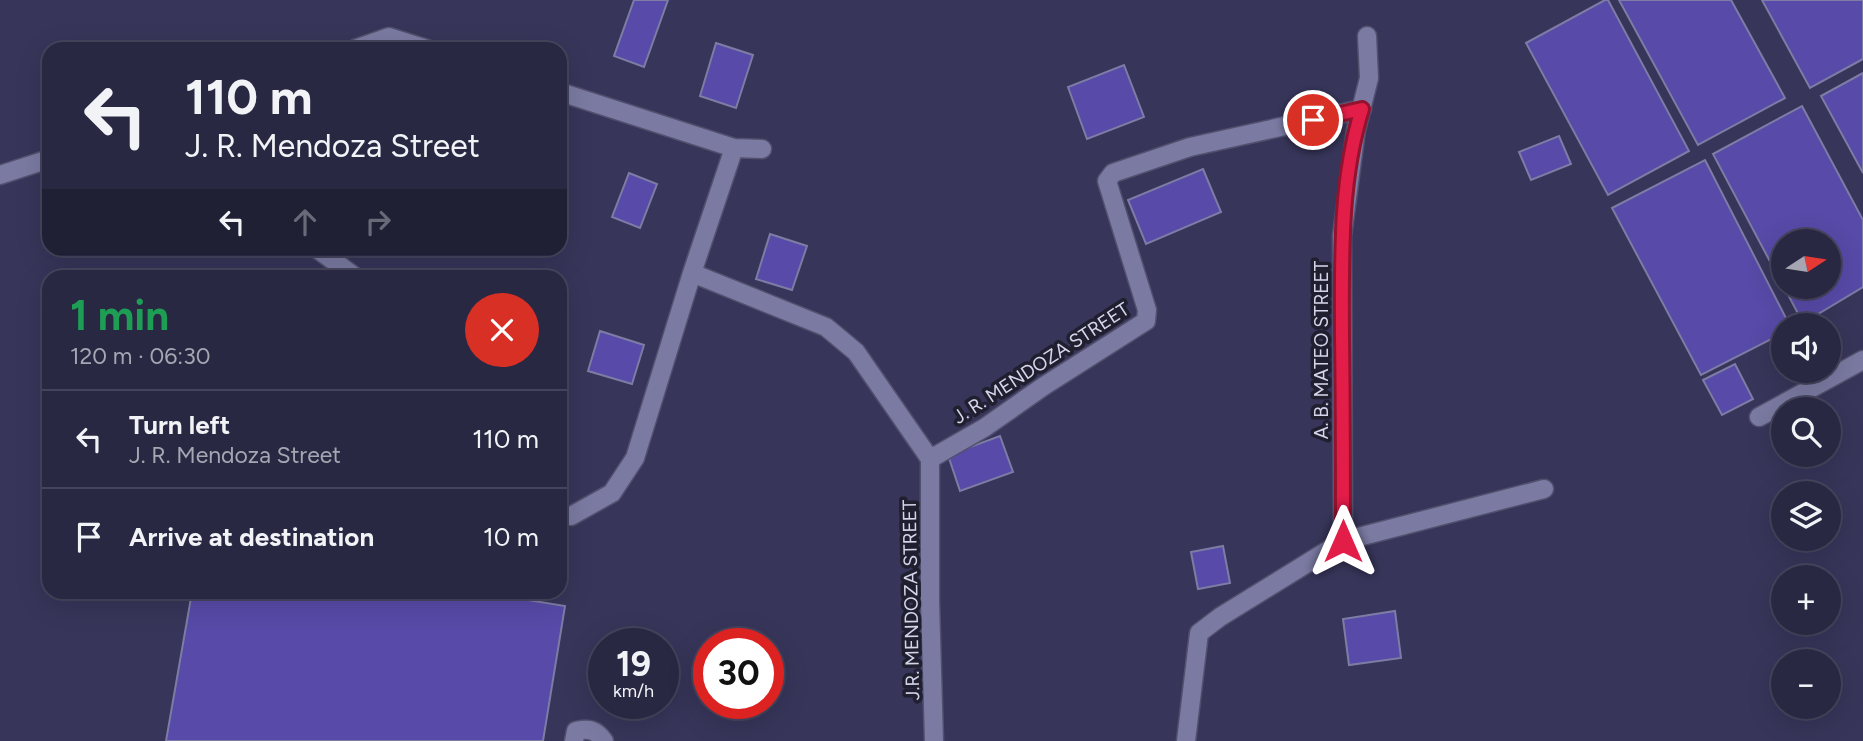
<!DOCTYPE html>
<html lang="en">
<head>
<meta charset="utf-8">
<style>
  body { margin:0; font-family:Figtree,sans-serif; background:#31304a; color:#f1f3f6; height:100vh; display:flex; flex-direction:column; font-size:26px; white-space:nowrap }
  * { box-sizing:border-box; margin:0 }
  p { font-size:23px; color:#a5a6b2 }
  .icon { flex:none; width:38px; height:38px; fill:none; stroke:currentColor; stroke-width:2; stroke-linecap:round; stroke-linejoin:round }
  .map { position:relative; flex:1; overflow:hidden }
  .panel { position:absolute; left:42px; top:270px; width:525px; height:329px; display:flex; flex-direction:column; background:#292843; border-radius:21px; box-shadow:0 7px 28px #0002,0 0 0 2px #45445c }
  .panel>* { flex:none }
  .banner { position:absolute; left:42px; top:42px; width:525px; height:214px; border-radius:21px; box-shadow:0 7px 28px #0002,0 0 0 2px #45445c; background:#292843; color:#f1f3f6; overflow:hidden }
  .needle { width:46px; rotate:78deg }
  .fabs { position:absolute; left:1771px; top:229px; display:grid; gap:14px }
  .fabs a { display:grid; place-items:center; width:70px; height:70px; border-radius:50%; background:#292843; box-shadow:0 7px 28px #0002,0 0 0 2px #45445c; font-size:35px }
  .speed { position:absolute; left:588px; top:628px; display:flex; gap:14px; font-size:35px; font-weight:700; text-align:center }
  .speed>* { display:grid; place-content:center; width:91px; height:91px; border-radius:50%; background:#292843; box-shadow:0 7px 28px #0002,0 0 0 2px #45445c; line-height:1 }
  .speed small { font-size:18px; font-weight:400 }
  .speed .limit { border:10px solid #d22; background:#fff; color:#111 }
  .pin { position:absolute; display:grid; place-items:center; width:60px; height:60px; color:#fff; margin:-30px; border:4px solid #fff; border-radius:50%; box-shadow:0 2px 7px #0007 }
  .me { position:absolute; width:77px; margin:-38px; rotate:0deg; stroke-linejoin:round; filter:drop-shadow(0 0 5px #0008) }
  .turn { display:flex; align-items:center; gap:24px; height:147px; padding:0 28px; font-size:32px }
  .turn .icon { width:91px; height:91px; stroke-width:2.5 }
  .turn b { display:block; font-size:49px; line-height:60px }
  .lanes { display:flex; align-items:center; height:66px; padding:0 28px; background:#0003; justify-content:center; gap:35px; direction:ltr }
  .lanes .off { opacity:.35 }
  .round { display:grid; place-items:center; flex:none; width:74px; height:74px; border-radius:37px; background:#31304a }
  .head { display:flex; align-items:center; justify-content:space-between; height:119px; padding:0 28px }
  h1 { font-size:42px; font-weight:700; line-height:52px; color:#1e9e55 }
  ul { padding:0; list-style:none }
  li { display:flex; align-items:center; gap:21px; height:98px; padding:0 28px; border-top:2px solid #45445c }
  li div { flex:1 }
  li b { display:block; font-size:26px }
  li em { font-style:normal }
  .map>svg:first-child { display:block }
  .building { fill:#574aa8; stroke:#7d7ca4; stroke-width:2 }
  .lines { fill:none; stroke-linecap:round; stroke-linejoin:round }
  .minor-casing { stroke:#52506e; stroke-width:21 }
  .minor { stroke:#7a7aa2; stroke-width:18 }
  .route-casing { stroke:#92132f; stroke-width:18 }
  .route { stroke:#e11d48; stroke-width:12 }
  .labels { text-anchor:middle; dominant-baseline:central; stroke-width:7; stroke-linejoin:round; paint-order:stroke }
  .street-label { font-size:19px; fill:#d4d5eb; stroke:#201f2f }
</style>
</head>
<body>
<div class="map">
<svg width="1863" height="741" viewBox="0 0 1863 741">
  <rect width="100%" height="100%" fill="#373559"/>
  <path class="building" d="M634,0H668L644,67L614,56Z
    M1605,0H1608L1689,151L1608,195L1526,43Z
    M1619,0H1731L1785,98L1698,145Z
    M1762,0H1863V59L1810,88Z
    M716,43L753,55L736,108L700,96Z
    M1124,65L1144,117L1087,139L1068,87Z
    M1863,73V173L1821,96Z
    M1802,106L1863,220V287L1803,323L1784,287H1829V242H1783V286L1713,154Z
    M1559,136L1571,164L1531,180L1519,152Z
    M1705,160L1790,326H1783V333L1701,375L1612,208Z
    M1203,169L1221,212L1146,244L1128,200Z
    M629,173L657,184L640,228L612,217Z
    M770,234L807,246L792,290L756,279Z
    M600,331L644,345L632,384L588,371Z
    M1735,364L1753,399L1722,415L1703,380Z
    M1000,436L1013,472L960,491L948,455Z
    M1223,546L1230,583L1198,589L1191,552Z
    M192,592H478L565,606L543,741H166Z
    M1395,611L1401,658L1349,665L1343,619Z"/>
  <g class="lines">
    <defs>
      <path id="minor" d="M355,49L389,37L427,49
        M560,92L734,148L762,149
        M0,175L49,159
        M316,248L354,276
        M692,273L826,327L856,352L930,459
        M1759,417L1863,360
        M930,459L984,428L1044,386L1146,321L1147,310L1107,181L1113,173L1190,147L1362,109
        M930,459V601L934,741
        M571,516L612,493L635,458L692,273L734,148
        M1343,541L1342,236L1356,130L1369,78L1367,36
        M574,741L576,731C590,728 596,730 604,741
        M1186,741L1199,633L1220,617L1343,541L1544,489"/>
    </defs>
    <use href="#minor" class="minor-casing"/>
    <use href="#minor" class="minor"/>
  </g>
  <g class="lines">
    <defs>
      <path id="route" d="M1313,120L1362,109C1339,183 1342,262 1342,338C1343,405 1343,473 1343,541"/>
    </defs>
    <use href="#route" class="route-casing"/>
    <use href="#route" class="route"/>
  </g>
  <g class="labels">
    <g class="street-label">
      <text transform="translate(1321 350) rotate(-90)">A. B. MATEO STREET</text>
      <text transform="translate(1041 363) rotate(-33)">J. R. MENDOZA STREET</text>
      <text transform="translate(911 600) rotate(-91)">J.R. MENDOZA STREET</text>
    </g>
  </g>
</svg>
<div class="fabs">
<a><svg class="needle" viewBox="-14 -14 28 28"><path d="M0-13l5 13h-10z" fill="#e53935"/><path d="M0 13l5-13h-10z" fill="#a5a6b2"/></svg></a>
<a><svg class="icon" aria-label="sound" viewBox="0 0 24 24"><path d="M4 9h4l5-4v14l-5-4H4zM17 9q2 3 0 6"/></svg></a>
<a><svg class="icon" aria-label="search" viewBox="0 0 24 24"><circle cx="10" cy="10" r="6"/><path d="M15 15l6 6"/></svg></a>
<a><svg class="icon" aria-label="layers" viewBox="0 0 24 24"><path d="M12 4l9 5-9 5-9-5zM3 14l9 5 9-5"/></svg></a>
<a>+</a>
<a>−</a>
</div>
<div class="speed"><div>19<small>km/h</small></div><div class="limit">30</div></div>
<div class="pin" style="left:1313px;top:120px;background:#d93025"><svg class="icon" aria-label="arrive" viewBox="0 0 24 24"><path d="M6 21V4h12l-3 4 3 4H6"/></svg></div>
<svg class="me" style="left:1343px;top:541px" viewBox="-20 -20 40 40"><path d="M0-17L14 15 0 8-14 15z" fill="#e11d48" stroke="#fff" stroke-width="4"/></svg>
<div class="banner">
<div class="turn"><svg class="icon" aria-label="left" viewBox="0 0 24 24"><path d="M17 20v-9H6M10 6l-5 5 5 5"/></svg><div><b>110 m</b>J. R. Mendoza Street</div></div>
<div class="lanes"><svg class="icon" aria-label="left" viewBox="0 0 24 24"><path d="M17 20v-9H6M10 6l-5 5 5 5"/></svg><svg class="icon off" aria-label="ahead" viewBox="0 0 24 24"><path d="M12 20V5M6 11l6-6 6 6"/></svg><svg class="icon off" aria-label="right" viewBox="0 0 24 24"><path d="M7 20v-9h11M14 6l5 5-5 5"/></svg></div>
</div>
<section class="panel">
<div class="head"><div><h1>1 min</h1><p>120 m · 06:30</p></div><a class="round" style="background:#d93025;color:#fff"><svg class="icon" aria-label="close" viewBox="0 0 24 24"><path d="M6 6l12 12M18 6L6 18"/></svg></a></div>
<ul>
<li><svg class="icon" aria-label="left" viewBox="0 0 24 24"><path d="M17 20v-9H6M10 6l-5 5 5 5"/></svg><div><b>Turn left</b><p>J. R. Mendoza Street</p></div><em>110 m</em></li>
<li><svg class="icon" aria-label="arrive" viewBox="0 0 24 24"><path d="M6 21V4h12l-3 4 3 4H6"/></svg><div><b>Arrive at destination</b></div><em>10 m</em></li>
</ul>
</section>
</div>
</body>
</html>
